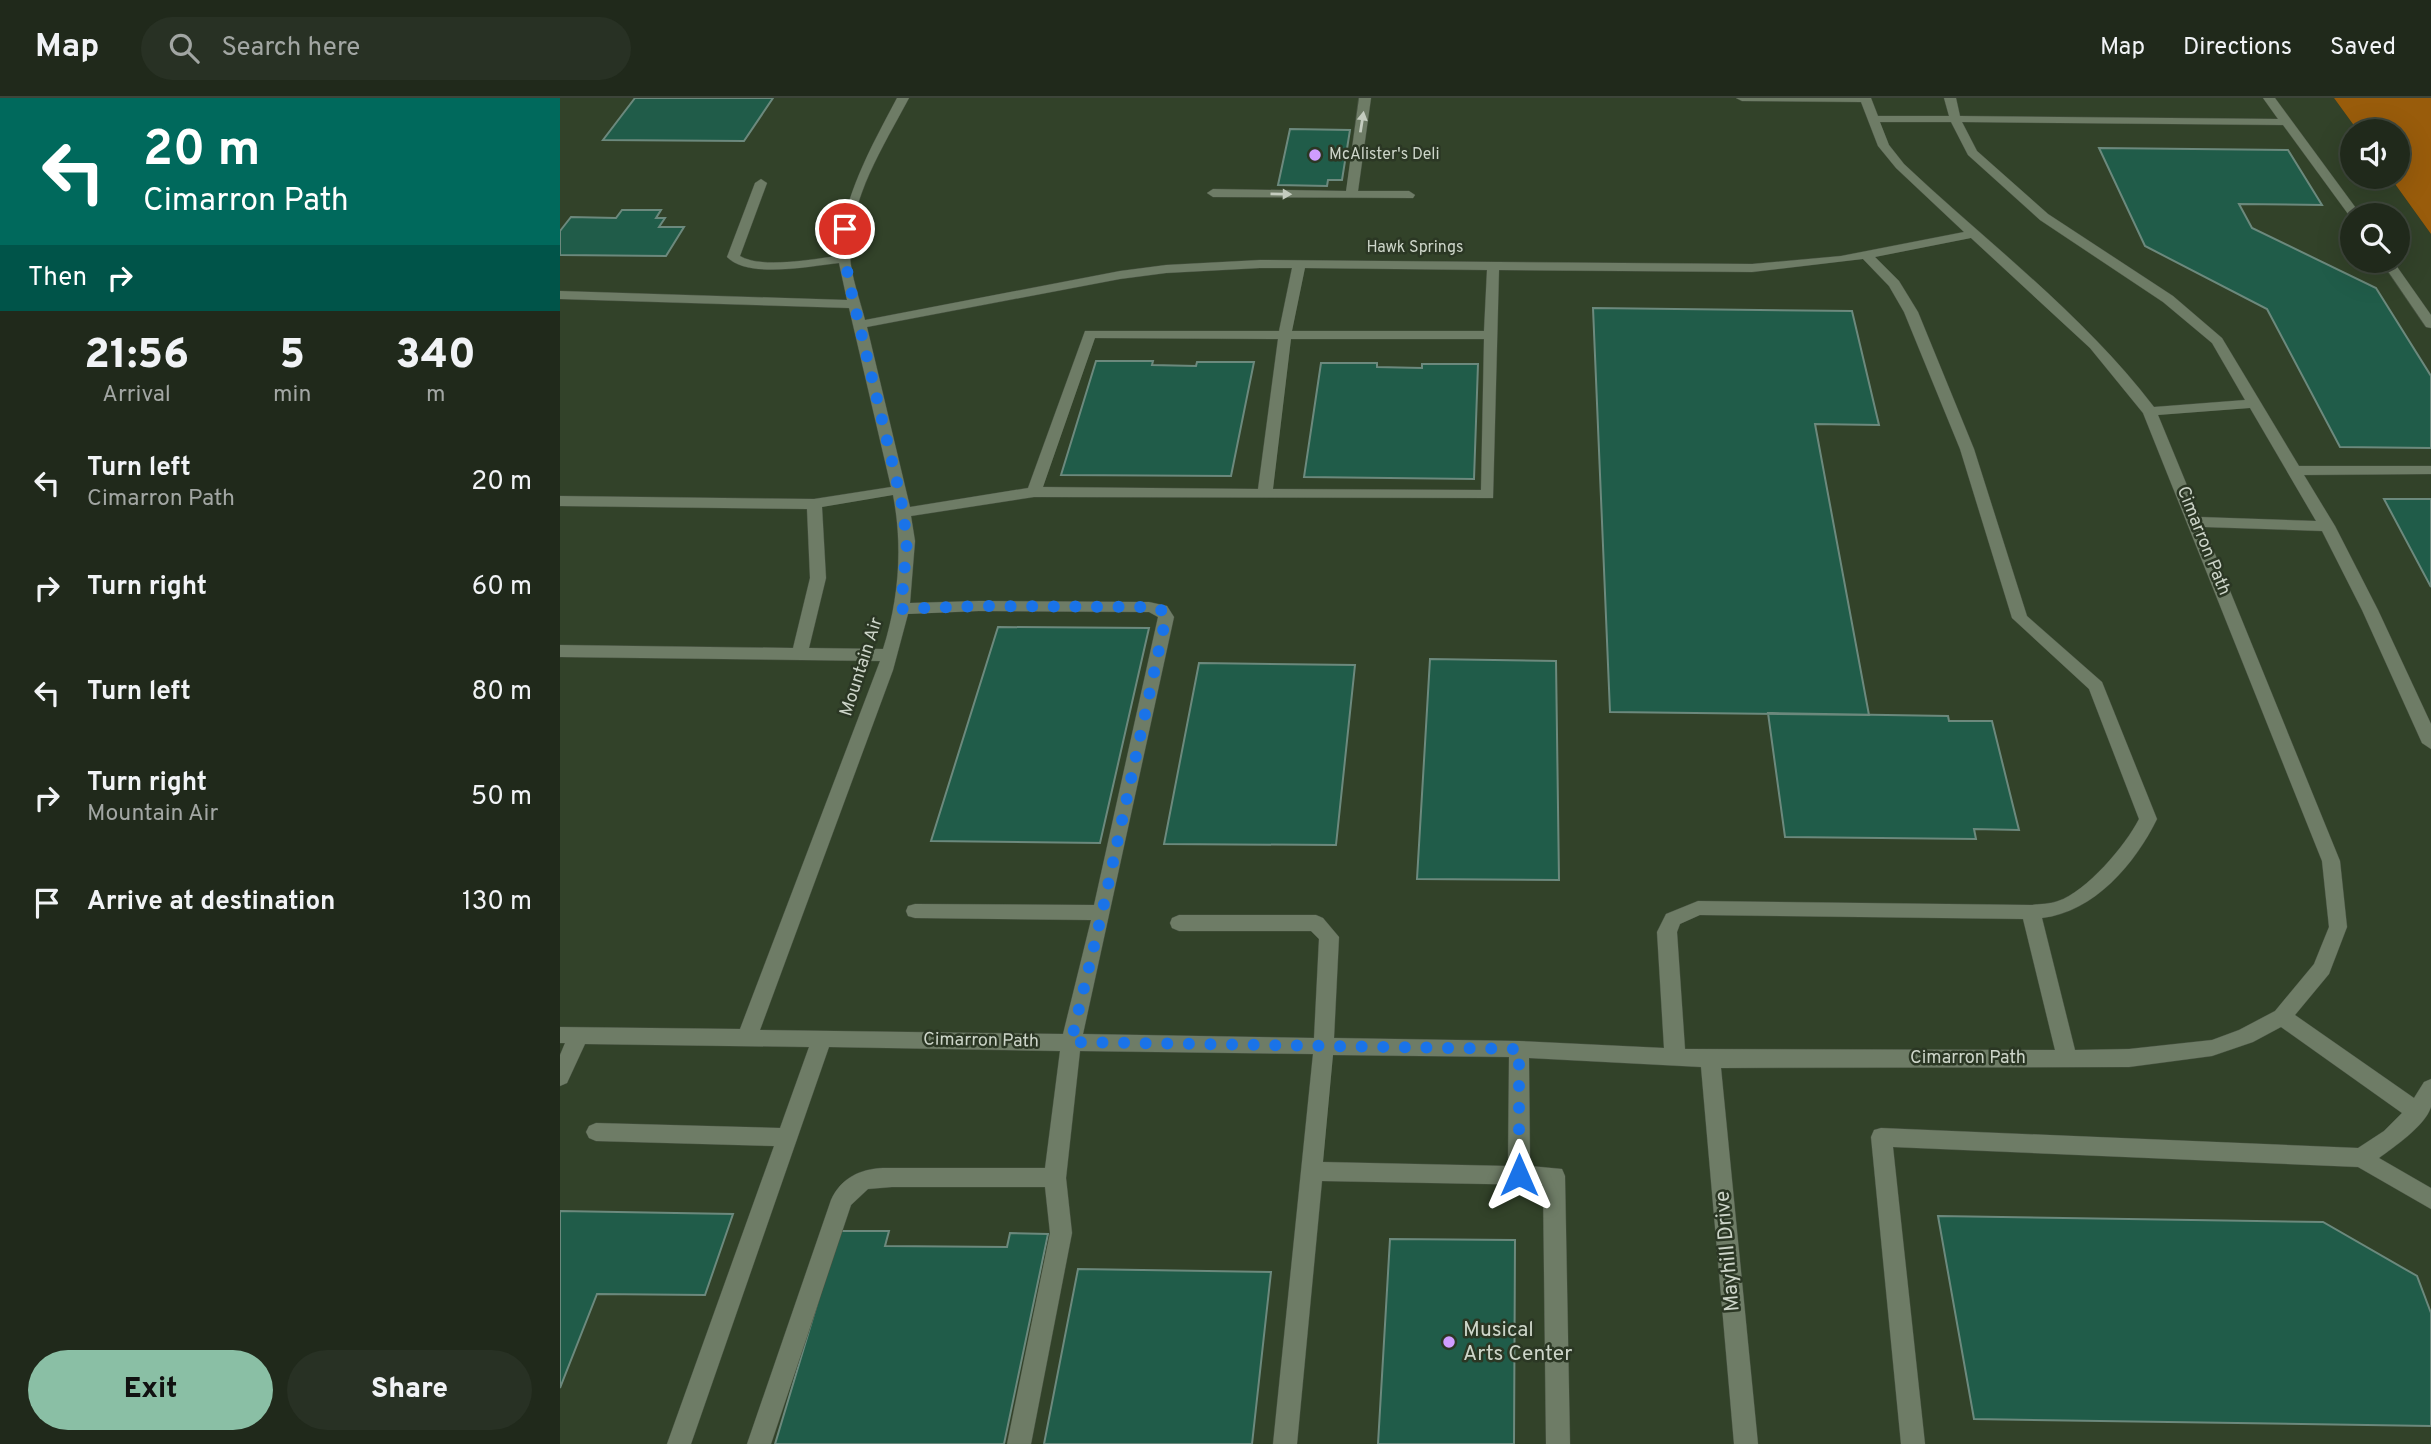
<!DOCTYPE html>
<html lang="en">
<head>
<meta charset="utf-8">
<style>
  body { margin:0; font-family:Overpass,sans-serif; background:#283124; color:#f1f3f6; height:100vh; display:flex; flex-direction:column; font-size:26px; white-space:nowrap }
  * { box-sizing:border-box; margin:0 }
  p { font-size:23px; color:#a2a6a3 }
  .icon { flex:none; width:38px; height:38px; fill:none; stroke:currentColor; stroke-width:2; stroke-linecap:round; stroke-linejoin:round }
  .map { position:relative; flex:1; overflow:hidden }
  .side { display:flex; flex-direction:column; background:#20291b; width:560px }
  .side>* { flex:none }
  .guide { background:#00695c; color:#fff; overflow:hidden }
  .controls { position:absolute; left:1780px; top:21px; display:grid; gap:14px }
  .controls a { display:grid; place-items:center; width:70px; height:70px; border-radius:50%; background:#20291b; box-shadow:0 7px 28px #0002,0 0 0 2px #3d453a; font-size:35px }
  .pin { position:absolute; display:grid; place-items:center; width:60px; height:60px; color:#fff; margin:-30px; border:4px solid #fff; border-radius:50%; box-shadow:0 2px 7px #0007 }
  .me { position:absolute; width:77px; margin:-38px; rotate:0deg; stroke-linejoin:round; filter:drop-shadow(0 0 5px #0008) }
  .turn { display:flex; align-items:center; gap:24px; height:147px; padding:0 28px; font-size:32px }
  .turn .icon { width:91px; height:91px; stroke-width:2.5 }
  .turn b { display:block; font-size:49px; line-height:60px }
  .then { display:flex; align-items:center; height:66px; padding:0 28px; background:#0003; gap:14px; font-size:26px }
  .eta { display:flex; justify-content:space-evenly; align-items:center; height:119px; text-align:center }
  .eta b { font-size:42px; font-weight:800; line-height:49px }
  .primary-button { display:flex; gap:14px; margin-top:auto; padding:14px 28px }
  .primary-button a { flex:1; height:80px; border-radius:42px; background:#8abfa5; color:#111; font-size:28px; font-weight:800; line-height:80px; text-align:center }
  .primary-button a+a { background:#283124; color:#f1f3f6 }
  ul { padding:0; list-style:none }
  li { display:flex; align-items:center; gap:21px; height:105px; padding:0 28px }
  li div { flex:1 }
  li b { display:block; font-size:26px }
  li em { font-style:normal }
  header { display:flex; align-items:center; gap:42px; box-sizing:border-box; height:98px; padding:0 35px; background:#20291b; border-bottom:2px solid #3d453a }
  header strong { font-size:33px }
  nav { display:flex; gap:38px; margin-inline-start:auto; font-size:24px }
  .search { width:490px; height:63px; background:#283124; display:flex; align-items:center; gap:18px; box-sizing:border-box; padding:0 24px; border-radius:38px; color:#a2a6a3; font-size:26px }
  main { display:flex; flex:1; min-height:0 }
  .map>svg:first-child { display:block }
  .built { fill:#324229; fill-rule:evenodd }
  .forest { fill:#995c0b }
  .building { fill:#205c49; stroke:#6c897d; stroke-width:2 }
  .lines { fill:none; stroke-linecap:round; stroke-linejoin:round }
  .minor-casing { stroke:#475241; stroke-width:1 }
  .minor { fill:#6e7c66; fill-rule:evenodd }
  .oneway { fill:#c4ccbf }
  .route { stroke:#1a73e8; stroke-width:12; stroke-dasharray:0 21.6 }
  .poi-dot { fill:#d09dff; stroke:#2b3724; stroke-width:2.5 }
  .labels { text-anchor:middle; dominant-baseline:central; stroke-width:5; stroke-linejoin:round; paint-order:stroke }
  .far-poi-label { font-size:16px; fill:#cdd5c9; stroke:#2b3724; text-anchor:start }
  .far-street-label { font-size:16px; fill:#cdd5c9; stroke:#2b3724 }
  .street-label { font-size:18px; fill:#cdd5c9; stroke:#2b3724 }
  .near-street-label { font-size:21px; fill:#cdd5c9; stroke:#2b3724 }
  .near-poi-label { font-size:21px; fill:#cdd5c9; stroke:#2b3724; text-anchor:start }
</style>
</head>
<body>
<header>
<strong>Map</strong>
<div class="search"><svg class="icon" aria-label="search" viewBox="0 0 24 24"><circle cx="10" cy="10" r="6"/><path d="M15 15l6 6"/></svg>Search here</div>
<nav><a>Map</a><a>Directions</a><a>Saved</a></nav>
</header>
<main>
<section class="side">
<div class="guide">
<div class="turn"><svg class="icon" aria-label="left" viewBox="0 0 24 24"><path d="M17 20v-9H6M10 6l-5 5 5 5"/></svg><div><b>20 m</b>Cimarron Path</div></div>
<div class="then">Then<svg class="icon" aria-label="right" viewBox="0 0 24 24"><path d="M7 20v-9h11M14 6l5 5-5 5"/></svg></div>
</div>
<div class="eta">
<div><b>21:56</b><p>Arrival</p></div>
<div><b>5</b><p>min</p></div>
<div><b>340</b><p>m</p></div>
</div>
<ul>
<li><svg class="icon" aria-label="left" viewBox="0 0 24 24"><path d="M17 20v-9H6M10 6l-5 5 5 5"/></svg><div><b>Turn left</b><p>Cimarron Path</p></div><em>20 m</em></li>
<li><svg class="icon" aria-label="right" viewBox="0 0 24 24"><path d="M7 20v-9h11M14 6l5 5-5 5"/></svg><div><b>Turn right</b></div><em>60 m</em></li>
<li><svg class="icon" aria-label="left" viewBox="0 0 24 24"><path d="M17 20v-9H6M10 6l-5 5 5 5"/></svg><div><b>Turn left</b></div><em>80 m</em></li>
<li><svg class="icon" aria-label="right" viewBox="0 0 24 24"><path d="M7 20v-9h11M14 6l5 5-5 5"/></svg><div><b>Turn right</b><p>Mountain Air</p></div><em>50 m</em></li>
<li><svg class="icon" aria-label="arrive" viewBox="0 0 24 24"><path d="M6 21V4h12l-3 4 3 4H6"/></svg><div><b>Arrive at destination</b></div><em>130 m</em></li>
</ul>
<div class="primary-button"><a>Exit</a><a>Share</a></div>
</section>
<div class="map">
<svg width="1871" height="1346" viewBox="0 0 1871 1346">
  <rect width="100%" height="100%" fill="#2b3724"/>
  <path class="built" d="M0,0H1774L1798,33H1792V79H1830L1871,136V1346H0ZM1792,117H1838V163H1792Z"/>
  <path class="forest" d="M1774,0H1871V136L1830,79H1838V33H1798Z"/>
  <path class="building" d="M75,0H213L184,43L43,42Z
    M730,31L790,32L782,82H768L767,88L718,87Z
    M1539,50L1728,52L1762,107L1679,106L1692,130L1816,190L1871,278V350L1780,349L1707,211L1585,148Z
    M62,112H101L96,120H105L99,129H124L106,158L0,157V133L11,119L56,120Z
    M1033,210L1292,213L1319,327L1255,326L1309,617L1050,614Z
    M536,263H593L592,267L636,268L637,264H694L671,378L501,377Z
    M761,265H817V269L862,270V266H918L914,381L744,379Z
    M1824,401H1871V489Z
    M438,529L589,530L540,745L371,743Z
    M870,561L996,563L999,782L857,781Z
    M639,565L795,567L776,747L604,746Z
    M1208,615L1388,618L1389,623H1432L1459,732L1414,731L1416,741L1225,739Z
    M0,1113L173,1116L145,1197L37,1196L0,1290Z
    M1378,1118L1763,1124L1857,1178L1871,1215V1328L1414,1321Z
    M279,1133H329L325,1148L447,1149L450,1135L488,1136L444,1346H215Z
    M830,1141L955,1142L954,1346H818Z
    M518,1171L711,1174L692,1346H484Z"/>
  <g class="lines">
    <defs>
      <path id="minor" d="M337,0H349C323,49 289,101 290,158C291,178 300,202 305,222L560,173L606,167L700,162L1192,166L1281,158L1404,134L1336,70L1318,48L1301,4L1182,3L1176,0H1311L1318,18H1389L1384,0H1396L1400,18L1718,21L1703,0H1715L1801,117L1791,120L1723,27L1402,24L1417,53L1488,116L1613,198L1662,240L1739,368H1871V376L1744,377L1775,428L1818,512L1871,626V651L1862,645L1802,512L1762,433L1644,429L1780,763L1787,829L1769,876L1735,917L1854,1000L1864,984L1871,981C1871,990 1871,1001 1871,1009C1865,1028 1834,1049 1819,1060L1871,1090V1111L1798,1069L1333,1049L1365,1346H1341L1311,1039L1314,1032L1321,1030L1798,1050L1824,1033L1842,1015L1721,929L1693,944L1652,958L1569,969L1161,970L1198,1346H1174L1141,969L969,960L970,1068L1002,1071L1005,1078L1010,1346H986L983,1087L762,1083L737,1346H713L753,956L520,953L506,1080L512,1135L471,1346H447L490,1135L485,1089H332L308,1091L291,1107L211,1346H187L271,1102C281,1080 300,1071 323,1070H485L500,953L269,949L131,1346H107L214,1048L36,1043L29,1040L26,1034L29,1028L36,1025L220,1030L249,949L25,946L7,985L0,988V957L5,945H0V929L180,931L320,563L0,559V547L233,550L250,480L247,411L0,408V398L254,401L331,389L289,210L0,201V193L287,202L279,165C250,168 188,181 167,159L195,85L201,81L207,85L180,158C202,171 252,161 278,158C283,99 310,51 337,0ZM1320,24H1391L1408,57L1480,122L1603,204L1652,245L1685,302L1594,309C1523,216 1429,146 1344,66L1329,47ZM1411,140L1530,250L1583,315L1762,763L1769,829L1754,866L1715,913L1679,932L1652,942L1569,951L1515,952L1482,820C1534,814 1575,766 1597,721L1542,584L1467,518L1414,351L1358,214L1339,183L1315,159ZM1303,161L1329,188L1344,214L1400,351L1452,520L1529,591L1579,721C1566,747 1526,794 1498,803C1490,806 1480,806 1471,807L1138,803L1106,816L1097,834L1104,950L959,943L774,940L779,839L763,820L756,817H619L612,820L610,825L612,830L619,833H751L759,841L754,940L523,936L614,519L607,508L589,504L419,503L350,505L355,443L351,418L474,399L933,400L939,172L1192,174ZM700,170H732L719,233H525L468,390L350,409L307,229L560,181L606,175ZM745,170L927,172L924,233H732ZM535,240L718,241L698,391L483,389ZM731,241H924L921,392L713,391ZM1690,310L1756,423L1640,419L1598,317ZM333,397C343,448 339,501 323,551L249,550L266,480L262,409ZM419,513L589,514L598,519L534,807L355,806L348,808L346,813L348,818L355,820L531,822L503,936L200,932L333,572L348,516ZM1140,817L1463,821L1495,952L1125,951L1117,834L1120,826ZM773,957L949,959L948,1068L763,1064Z
        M799,0H811L798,93H849L855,97L853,100L653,99L647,95L653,91L786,93Z
        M1821,163H1833L1871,217V230L1866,229Z"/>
    </defs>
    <use href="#minor" class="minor-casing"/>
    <use href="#minor" class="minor"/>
  </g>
  <defs><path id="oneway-solid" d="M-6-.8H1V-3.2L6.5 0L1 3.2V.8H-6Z" transform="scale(1.75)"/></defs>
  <g class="oneway">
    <use href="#oneway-solid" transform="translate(802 24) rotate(-81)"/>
    <use href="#oneway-solid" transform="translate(721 96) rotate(1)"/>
  </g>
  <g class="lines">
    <path class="route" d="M285,131V160L289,184L341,401L347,443L341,511L419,508L589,509L601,512L606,519L542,815L511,944L959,951V1077"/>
  </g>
  <g class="poi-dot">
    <circle cx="755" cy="57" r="7"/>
    <circle cx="889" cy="1244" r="7"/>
  </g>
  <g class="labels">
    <g class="far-poi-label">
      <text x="769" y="57">McAlister's Deli</text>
    </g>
    <g class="far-street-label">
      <text x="855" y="150">Hawk Springs</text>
    </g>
    <g class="street-label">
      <text transform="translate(1643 443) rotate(68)">Cimarron Path</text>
      <text transform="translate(302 569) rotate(-72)">Mountain Air</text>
      <text transform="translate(421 943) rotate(1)">Cimarron Path</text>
      <text x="1408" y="960">Cimarron Path</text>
    </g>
    <g class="near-street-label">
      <text transform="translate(1168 1153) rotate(-95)">Mayhill Drive</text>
    </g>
    <g class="near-poi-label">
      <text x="903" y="1232">Musical<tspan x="903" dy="24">Arts Center</tspan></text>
    </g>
  </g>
</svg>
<div class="controls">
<a><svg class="icon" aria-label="sound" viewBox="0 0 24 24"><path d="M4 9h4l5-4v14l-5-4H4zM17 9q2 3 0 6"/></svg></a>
<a><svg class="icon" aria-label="search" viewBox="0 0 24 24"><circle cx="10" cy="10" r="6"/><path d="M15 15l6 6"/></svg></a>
</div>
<div class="pin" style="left:285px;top:131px;background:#d93025"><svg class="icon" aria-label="arrive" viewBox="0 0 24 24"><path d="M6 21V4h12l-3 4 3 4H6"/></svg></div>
<svg class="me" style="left:959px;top:1077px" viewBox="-20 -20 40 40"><path d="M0-17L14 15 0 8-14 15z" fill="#1a73e8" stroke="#fff" stroke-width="4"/></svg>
</div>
</main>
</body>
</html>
